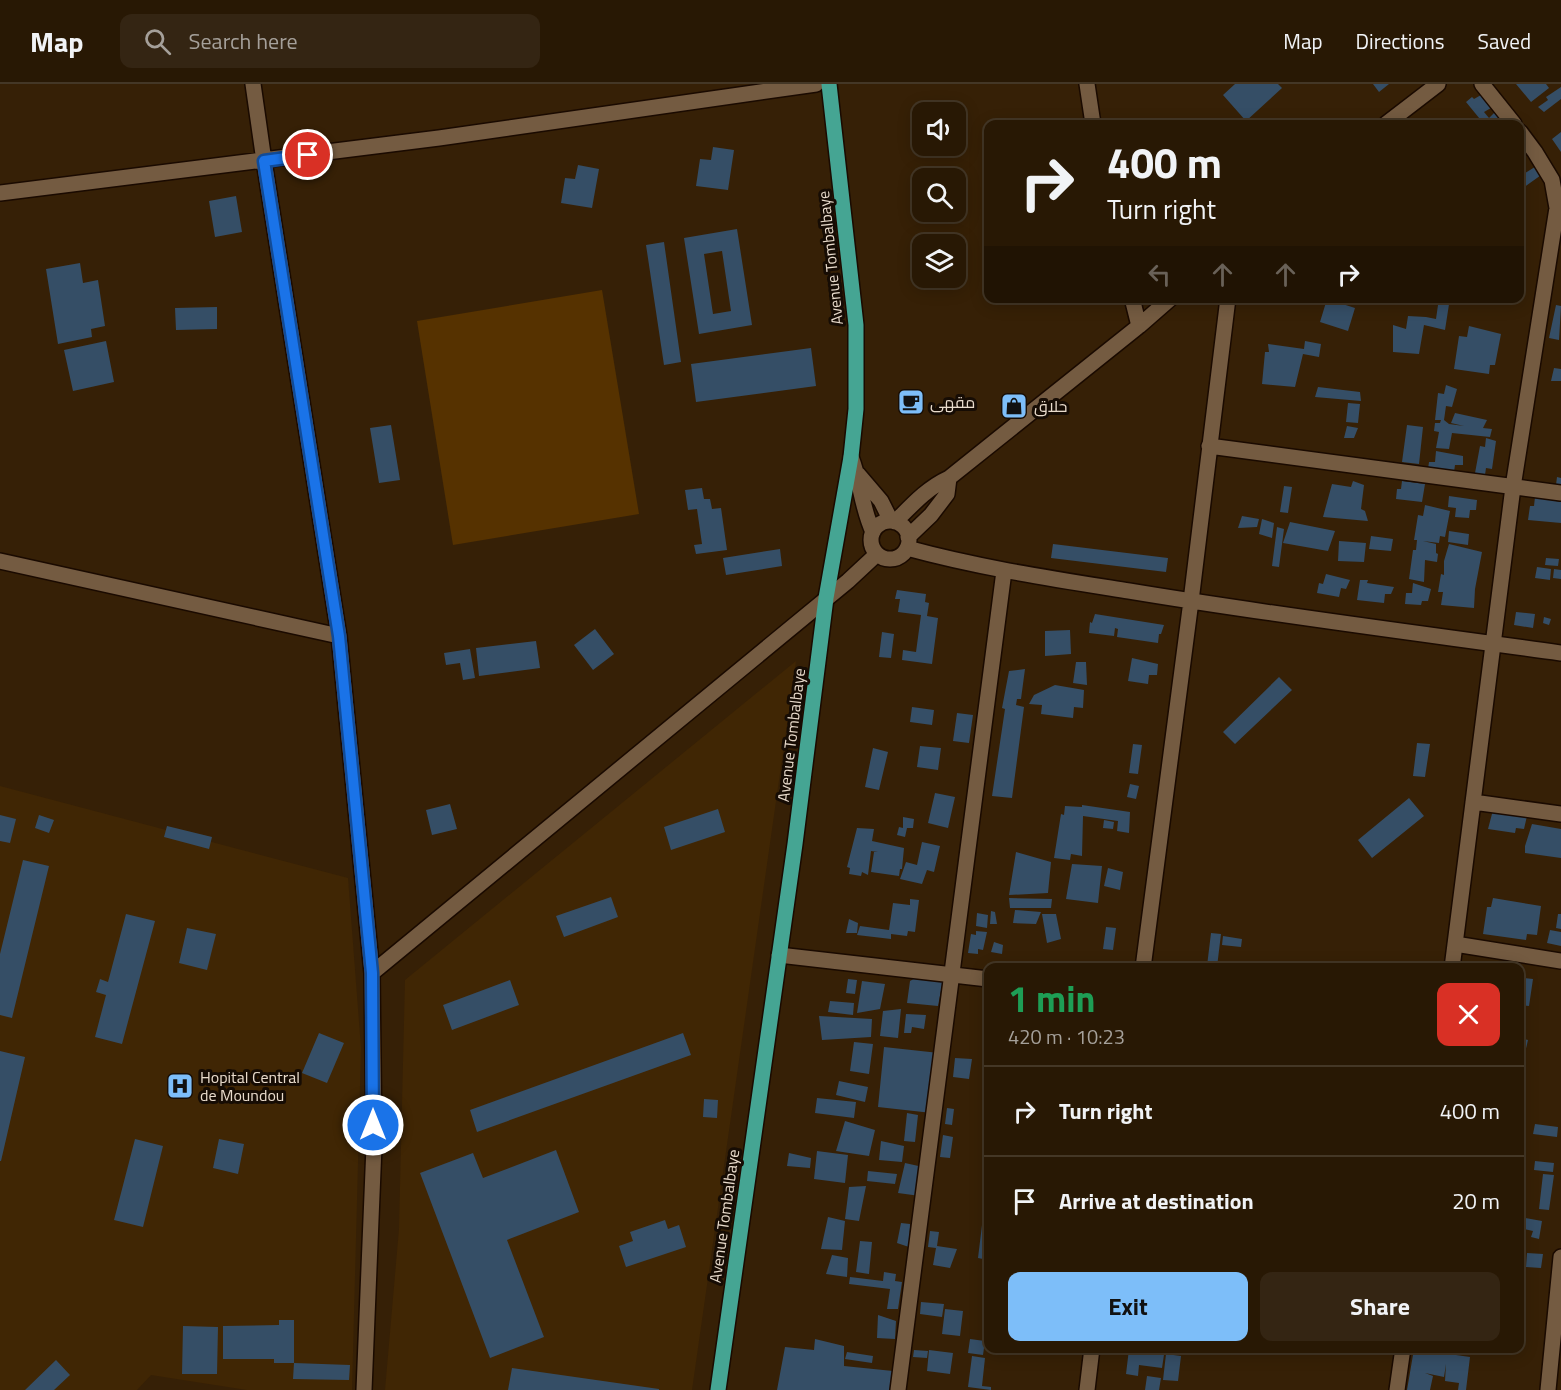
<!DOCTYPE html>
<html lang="en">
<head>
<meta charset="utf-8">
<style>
  body { margin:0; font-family:"Titillium Web",Cairo,sans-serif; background:#342513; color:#f1f3f6; height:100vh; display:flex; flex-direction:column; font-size:22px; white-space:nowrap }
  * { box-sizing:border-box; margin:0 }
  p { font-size:20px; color:#a5a09a }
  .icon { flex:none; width:33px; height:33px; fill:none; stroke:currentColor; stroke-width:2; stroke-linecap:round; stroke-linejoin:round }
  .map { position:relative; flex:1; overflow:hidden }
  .panel { position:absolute; left:984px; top:879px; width:540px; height:390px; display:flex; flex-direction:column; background:#281804; border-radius:12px; box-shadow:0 3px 15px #0003,0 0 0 2px #443726 }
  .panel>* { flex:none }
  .banner { position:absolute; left:984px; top:36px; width:540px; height:183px; border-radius:12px; box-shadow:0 3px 15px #0003,0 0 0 2px #443726; background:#281804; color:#f1f3f6; overflow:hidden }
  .fabs { position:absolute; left:912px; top:18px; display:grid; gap:12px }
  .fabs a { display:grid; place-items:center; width:54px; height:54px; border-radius:12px; background:#281804; box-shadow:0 3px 15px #0003,0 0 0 2px #443726; font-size:30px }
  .pin { position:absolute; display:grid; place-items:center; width:51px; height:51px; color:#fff; margin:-26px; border:3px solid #fff; border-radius:50%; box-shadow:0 2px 6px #0007 }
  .me { position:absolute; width:66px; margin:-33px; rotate:0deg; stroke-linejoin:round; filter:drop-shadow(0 0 4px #0008) }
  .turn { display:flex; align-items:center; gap:21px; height:126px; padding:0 24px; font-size:27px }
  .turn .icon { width:78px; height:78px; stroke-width:2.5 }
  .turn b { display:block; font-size:42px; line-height:51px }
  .lanes { display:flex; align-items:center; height:57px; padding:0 24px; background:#0003; justify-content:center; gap:30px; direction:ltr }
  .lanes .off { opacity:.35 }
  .round { display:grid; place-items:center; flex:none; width:63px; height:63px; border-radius:12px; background:#342513 }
  .headline { display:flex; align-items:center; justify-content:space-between; height:102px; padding:0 24px }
  h1 { font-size:36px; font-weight:700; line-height:45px; color:#1e9e55 }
  .primary-button { display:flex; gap:12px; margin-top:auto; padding:12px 24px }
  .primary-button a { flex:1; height:69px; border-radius:12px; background:#7dbef9; color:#111; font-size:24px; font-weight:700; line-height:69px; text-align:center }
  .primary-button a+a { background:#342513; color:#f1f3f6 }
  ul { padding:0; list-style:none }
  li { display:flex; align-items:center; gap:18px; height:90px; padding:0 24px; border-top:2px solid #443726 }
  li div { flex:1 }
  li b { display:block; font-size:22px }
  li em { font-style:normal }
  header { display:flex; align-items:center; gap:36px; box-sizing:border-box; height:84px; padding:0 30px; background:#281804; border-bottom:2px solid #443726 }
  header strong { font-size:28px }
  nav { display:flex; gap:33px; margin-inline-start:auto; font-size:21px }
  .search { width:420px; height:54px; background:#342513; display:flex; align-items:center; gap:15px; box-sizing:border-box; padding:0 21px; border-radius:12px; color:#a5a09a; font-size:22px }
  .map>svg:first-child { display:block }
  .built { fill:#402604 }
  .green { fill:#563200 }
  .building { fill:#354e66; fill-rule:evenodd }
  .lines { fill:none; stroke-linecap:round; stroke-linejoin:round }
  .minor-casing { stroke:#1a0a00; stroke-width:18 }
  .major-casing { stroke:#1a0a00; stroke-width:18 }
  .minor { stroke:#745b41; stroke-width:15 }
  .major { stroke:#45a593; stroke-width:15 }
  .route-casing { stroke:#114b97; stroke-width:15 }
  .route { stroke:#1a73e8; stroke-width:10 }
  .labels { text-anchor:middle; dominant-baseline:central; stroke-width:6; stroke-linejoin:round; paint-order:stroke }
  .street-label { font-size:16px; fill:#e9dbcc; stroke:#160c04 }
  .poi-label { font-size:16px; fill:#e9dbcc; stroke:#160c04; text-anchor:start }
</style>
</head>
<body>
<header>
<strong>Map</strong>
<div class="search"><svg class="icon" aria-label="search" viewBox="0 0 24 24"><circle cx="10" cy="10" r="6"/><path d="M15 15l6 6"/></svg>Search here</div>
<nav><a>Map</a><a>Directions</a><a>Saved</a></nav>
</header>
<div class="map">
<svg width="1561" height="1306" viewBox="0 0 1561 1306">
  <rect width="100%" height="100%" fill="#362006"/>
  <path class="built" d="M796,577L692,1306H385L399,1145L405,896Z
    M0,702L348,794L361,964L352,1306H247L151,1291L137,1306H0Z"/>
  <path class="green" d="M602,206L639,430L453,461L417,237Z"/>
  <path class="building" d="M1235,0H1278L1282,4L1246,37L1223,11Z
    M1373,0H1389L1379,8Z
    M1516,0H1546L1549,4L1531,18Z
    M1561,3V15L1544,28L1538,23L1548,16L1546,13Z
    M1481,11L1491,24L1484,28L1489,34L1496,27L1504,40H1484L1466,18L1472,13L1474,15Z
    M1561,48V68L1552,55Z
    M713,63L734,66L728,106L696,102L700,75L711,76Z
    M578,81L599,85L592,124L561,119L565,94L575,95Z
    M1538,81L1544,89L1520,106V97L1524,93L1522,91Z
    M236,112L242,148L215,153L209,117Z
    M737,145L752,241L699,250L684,154ZM722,167L731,227L713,230L704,170Z
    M664,158L681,278L664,281L646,161Z
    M80,179L83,199L98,196L105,242L91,245L92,253L58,260L46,185Z
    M1439,214H1450L1445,246L1424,241L1419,270L1393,268V241L1406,245L1408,232L1426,233L1436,235Z
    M1327,215L1355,224L1348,247L1320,238Z
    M1556,221L1561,222L1559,256L1549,254Z
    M217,223V245L176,246L175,224Z
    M1469,242L1501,250L1495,281H1490L1489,290L1454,285L1459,252L1467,253Z
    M106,257L114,298L73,307L64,266Z
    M1305,257L1321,260L1319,273L1303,270L1295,303L1262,300L1265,268H1269L1268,260L1304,265Z
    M811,264L816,302L696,318L691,280Z
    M1554,284L1561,285V297H1551Z
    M1446,301L1457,305L1452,323L1446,322L1444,336L1449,340L1464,342L1451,339L1455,329L1487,336L1483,344L1492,345L1490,353L1452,349L1449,365L1436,364L1439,348L1434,347L1435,339H1440L1441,336H1435L1438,309L1444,310Z
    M1318,303L1360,308L1361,317L1315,313Z
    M1348,319L1360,320L1358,339L1346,338Z
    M391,341L400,396L379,399L370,344Z
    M1407,341L1423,343L1419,380L1402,378Z
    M1347,342L1358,344L1354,354H1344Z
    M1486,354L1496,357L1492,385L1486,384L1485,391L1475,389L1480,362L1485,363Z
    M1436,367L1463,372V381H1455L1454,388L1428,385L1429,378H1435Z
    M1557,393L1561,394V402L1556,401Z
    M1353,397L1364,401L1361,425L1365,427L1368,437L1323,433L1332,400L1351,403Z
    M1402,397L1425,400L1422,418L1396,415L1397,405H1401Z
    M1284,402L1292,403L1288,429L1280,428Z
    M702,404L704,415H710L712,425L721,424L727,466L696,470L694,461L702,460L697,425L688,426L685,406Z
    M1449,412L1477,416L1476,426H1470L1469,434L1455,433L1456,424L1448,423Z
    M1535,413L1561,418V439L1528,436L1530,422H1534Z
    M1425,421L1450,427L1445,453L1440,452L1439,459L1423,457L1436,460V469L1438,470L1437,478L1425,476L1424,498L1409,495L1413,466H1416L1417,456H1414L1418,431L1423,432Z
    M1242,432L1259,435L1257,443L1238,444Z
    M1262,435L1274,439L1272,454L1259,450Z
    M1290,438L1335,447L1328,467L1283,459Z
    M1277,443L1284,445L1279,483L1272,482Z
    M1449,447L1469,450L1468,461L1448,458Z
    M1371,452L1393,455L1391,467L1369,465Z
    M1339,457L1366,459L1364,478L1338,477Z
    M1053,460L1168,474L1166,488L1051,474Z
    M1449,460L1482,468L1475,505L1474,524L1441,521L1443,508H1438L1441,490L1444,491V477Z
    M780,465L782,482L726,491L723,474Z
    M1546,474L1559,475L1558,482L1545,481Z
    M1537,483L1551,485L1550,496L1535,494Z
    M1554,485L1561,486V495L1553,494Z
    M1326,490L1350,496L1346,505L1341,504L1339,513L1317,509L1319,499L1323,500Z
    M1360,496H1368L1367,499L1394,503L1391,510H1385L1384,519L1357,516Z
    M1413,499L1431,505L1428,517H1422L1421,521L1405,520L1406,509H1412Z
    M897,506L926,510L925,518L929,519L927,532L938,534L932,580L902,576L903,566L916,568L921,531L898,528L900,515H895Z
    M1516,528L1535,530L1533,544L1514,541Z
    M1095,530L1164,541L1161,550H1159L1158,559L1117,553L1118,545L1115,544L1114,552L1089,549L1090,538L1092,539Z
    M1544,533L1551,535L1549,541L1543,539Z
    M595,545L614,570L593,586L574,561Z
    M1070,546L1071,570L1045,572V547Z
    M882,548L894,550L891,574L879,573Z
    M536,557L540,584L479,592L476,564Z
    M470,565L475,594L463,596L460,579L446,581L444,569Z
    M1132,574L1158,580L1157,591H1149L1148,600L1128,597Z
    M1076,578H1086L1087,601L1073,599Z
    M1025,585L1021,615H1017L1016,621L1024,623L1012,714L992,712L1005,625L1002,624L1009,587Z
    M1279,593L1292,606L1235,660L1223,648Z
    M1055,601L1084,606L1083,624L1074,623L1073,634L1041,630L1042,621L1029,620L1034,611Z
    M912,623L934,626L932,641L910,638Z
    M957,629L973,631L969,659L953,657Z
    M1417,659L1430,660L1425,693L1413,692Z
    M1133,660L1142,661L1138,690L1129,689Z
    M920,662L941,664L938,686L917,683Z
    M873,664L888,668L879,706L865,703Z
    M1130,700L1139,702L1136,715L1127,713Z
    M935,709L955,713L948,744L928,739Z
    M1409,714L1424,732L1372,774L1358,756Z
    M450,720L457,745L432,751L426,726Z
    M1082,721L1130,728L1129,749L1117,747L1118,737L1083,732L1082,772L1071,770L1070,776L1054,774L1061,730L1064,731L1065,722L1082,723Z
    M718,725L725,748L671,766L664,743Z
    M1493,726L1527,732L1524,745L1516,744L1515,749L1488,745Z
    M0,731L16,735L10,759L0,757Z
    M39,731L54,736L49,749L35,744Z
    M903,733L914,735L913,744H907L905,753L897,751L899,743L903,744Z
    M1104,736L1114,738L1113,745L1103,744Z
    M1532,740L1561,745V774L1525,769V762Z
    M167,742L212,753L209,765L164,753Z
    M857,744L874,745L872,757L904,764L902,785H900L899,792L871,788L874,768H878L871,767L868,791L862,788L861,792L849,790L850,784L847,783Z
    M922,758L940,762L934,788L927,786L922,800L900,795L906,778L917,781Z
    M1016,768L1051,778L1048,809L1009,811Z
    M23,776L49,782L12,934L0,931V870Z
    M1072,780L1102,782L1098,819L1066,815Z
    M1108,784L1123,788L1120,806L1104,802Z
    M611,813L618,833L564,853L556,832Z
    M1009,814L1052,815L1051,824H1010Z
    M1493,814L1541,822L1537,851L1527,850L1526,856L1483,850L1487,823H1491Z
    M910,815L919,816L915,848L908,847L907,852L891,850V855L857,851L860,842L889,846L893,819L910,821Z
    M1015,826L1041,828L1036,840L1013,839Z
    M991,827L995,828L997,840H990Z
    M977,829L988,831L987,844L976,842Z
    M126,830L155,837L122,960L95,953L106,911L96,908L100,895L108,898Z
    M1042,830H1056L1061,855L1047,859Z
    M1558,830H1561V845L1556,844Z
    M849,835L858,839L857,849H846Z
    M1106,843L1116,844L1113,866L1103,865Z
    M187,844L216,850L207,886L179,879Z
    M1550,846L1561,848V862L1547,859Z
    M976,847L987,848L983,866L978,865V870L968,869L971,850L976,851Z
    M1211,849L1221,850L1217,883L1207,882Z
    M1223,852L1242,855L1241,863L1222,861Z
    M994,858L1003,861L1002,870L991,868Z
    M919,892L943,896L938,922L907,919L910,897Z
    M1523,894L1533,895L1529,922L1520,921Z
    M848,895L857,896L855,910L846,909Z
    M510,896L519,921L452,946L443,921Z
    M862,897L885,900L880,925L857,929Z
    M830,917L854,919L853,931L828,928Z
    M1520,924L1525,925L1521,942H1524L1523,949H1520Z
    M901,925L898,954L880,952L883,927Z
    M906,930L926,931L924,945L912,943L911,949H904Z
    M819,932L872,935L871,953L822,956Z
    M319,949L344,959L327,999L302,989Z
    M683,949L691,971L477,1048L470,1026Z
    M1520,954L1528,956L1520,990Z
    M854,958L873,960L869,990L850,987Z
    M884,963L939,969L932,1029L878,1023Z
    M0,967L25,973L1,1077H0Z
    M955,974L972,975L969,995L953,993Z
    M839,997L868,1003L865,1018L836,1011Z
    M817,1014L856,1018L854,1034L815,1029Z
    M704,1015L718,1016L717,1034L703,1033Z
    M947,1024L954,1025L952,1041L945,1040Z
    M907,1029L918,1031L915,1058L904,1057Z
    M845,1037L875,1046L869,1072L836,1067Z
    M1535,1040L1558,1043L1557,1053L1533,1050Z
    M943,1051L953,1053L950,1074L940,1073Z
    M135,1055L163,1062L143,1143L114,1136Z
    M219,1055L244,1060L238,1090L213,1084Z
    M881,1057L904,1062L902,1078L879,1076Z
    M556,1066L579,1128L507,1156L544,1253L490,1274L420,1089L473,1069L483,1094Z
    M817,1067L848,1071L845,1099L814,1095Z
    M789,1069L811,1074L810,1084L787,1082Z
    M1535,1077L1554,1079L1553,1088L1534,1086Z
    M905,1079L923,1083L920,1112L898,1109Z
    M868,1087L897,1090L895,1100L867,1097Z
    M1543,1090L1554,1091L1549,1126L1539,1125Z
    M866,1102L859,1137L845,1135L849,1103Z
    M828,1133L845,1137L842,1166L821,1165Z
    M1520,1133L1542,1137L1539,1155L1531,1153L1533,1147L1520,1144Z
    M986,1134H988V1176L978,1174L982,1141L985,1142Z
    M665,1136L668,1145L679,1141L686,1163L626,1183L619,1162L633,1157L630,1148Z
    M901,1139L910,1140L909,1163L897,1159Z
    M930,1147L939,1148L937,1162L957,1165L950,1184L933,1181L936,1164L928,1163Z
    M860,1157L872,1158L869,1190L856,1188Z
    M1527,1169L1543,1170L1541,1184L1526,1183Z
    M832,1171L848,1174L847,1193L826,1190Z
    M986,1180H988V1199H984Z
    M884,1188L896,1190L895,1197L902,1198L898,1225H887L890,1205L849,1200L850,1193L883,1197Z
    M921,1218L944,1220L942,1233L920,1230Z
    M945,1225L963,1227L960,1252L942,1250Z
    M878,1231L896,1237L895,1255L877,1254Z
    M279,1236H294V1279H274V1275H223V1242L279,1241Z
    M183,1242L218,1243L217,1290H182Z
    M815,1255L844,1262V1282L893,1287L890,1306H777L785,1263L814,1266Z
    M970,1255L985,1257L983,1271L968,1269Z
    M1149,1264H1165L1162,1284L1139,1281L1138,1292L1126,1290L1129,1265L1149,1268Z
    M1414,1265L1470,1273L1466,1306H1458L1459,1299L1445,1297L1446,1280L1444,1293L1425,1289L1433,1292L1430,1306H1407Z
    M914,1266L928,1267L927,1274L913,1273Z
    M929,1266L953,1269L950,1290L927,1287Z
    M847,1268L873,1272L872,1279L845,1275Z
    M1166,1270L1181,1272L1178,1297L1163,1296Z
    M972,1272L985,1274L982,1302L991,1303V1306L968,1303Z
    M56,1276L70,1291L54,1306H25Z
    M294,1279L350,1281L349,1296L293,1295Z
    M512,1284L659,1305V1306H508Z
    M1147,1292L1161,1294L1159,1306H1145Z"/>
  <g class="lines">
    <defs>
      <path id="minor" d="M253,0L264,77L339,552L372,889L374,1062L364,1306
        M1087,0L1093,40
        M1482,0L1514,40
        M1386,40L1438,0
        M0,109L439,54L816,0
        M1132,214L1139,242
        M1209,362L1561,409
        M851,373C861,398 861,422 873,448
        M858,390L881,417L891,437
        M871 456a19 19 0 1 1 38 0a19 19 0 1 1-38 0Z
        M895,438C912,421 927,404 949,394L1139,242L1171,214
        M908,453L931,431L947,410L949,394
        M907,464C980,484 1054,495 1129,507C1273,531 1417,549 1561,569
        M0,477L339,552
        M1473,718L1561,730
        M1455,860L1561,877
        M779,871L988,895
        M1143,884L1191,517L1228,214
        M1452,884L1513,403L1557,124L1552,96L1535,68L1520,48
        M372,889L848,497L877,470
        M898,1306L1004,487
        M1087,1306L1092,1264
        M1397,1306L1403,1264
        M1548,1306L1561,1173"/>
      <path id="major" d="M718,1306L795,760L826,514L851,373L856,325V241L829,0"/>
    </defs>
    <use href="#minor" class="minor-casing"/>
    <use href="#major" class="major-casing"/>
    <use href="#minor" class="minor"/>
    <use href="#major" class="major"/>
  </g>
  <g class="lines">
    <defs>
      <path id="route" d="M308,71L264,77L339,552L372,889L373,1041"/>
    </defs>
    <use href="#route" class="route-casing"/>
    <use href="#route" class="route"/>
  </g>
  <defs>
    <symbol id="cafe-square" viewBox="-11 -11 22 22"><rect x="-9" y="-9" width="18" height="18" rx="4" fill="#7dbef9" stroke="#160c04"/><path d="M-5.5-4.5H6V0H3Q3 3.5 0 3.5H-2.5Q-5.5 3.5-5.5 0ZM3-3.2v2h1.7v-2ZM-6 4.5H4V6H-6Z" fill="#111"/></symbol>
    <symbol id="shop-square" viewBox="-11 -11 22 22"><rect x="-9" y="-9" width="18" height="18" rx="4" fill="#7dbef9" stroke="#160c04"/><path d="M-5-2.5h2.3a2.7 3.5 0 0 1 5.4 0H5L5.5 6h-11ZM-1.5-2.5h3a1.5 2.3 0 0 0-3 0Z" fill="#111"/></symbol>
    <symbol id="hospital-square" viewBox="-11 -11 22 22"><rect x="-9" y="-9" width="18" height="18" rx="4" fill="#7dbef9" stroke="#160c04"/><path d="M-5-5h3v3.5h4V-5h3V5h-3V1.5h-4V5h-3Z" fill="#111"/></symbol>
  </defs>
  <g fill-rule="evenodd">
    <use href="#cafe-square" x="896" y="303" width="30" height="30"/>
    <use href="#shop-square" x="999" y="307" width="30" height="30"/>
    <use href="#hospital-square" x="165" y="987" width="30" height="30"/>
  </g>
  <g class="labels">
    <g class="street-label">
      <text transform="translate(830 174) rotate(-96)">Avenue Tombalbaye</text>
      <text transform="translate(791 651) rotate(-83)">Avenue Tombalbaye</text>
      <text transform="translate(724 1132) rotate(-82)">Avenue Tombalbaye</text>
    </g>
    <g class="poi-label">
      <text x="930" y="318">مقهى</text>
      <text x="1034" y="322">حلاق</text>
      <text x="200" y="993">Hopital Central<tspan x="200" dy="18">de Moundou</tspan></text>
    </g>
  </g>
</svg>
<div class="fabs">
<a><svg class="icon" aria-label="sound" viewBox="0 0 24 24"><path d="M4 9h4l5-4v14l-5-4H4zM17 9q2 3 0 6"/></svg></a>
<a><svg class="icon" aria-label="search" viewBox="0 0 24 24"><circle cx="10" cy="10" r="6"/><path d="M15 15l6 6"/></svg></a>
<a><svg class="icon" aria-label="layers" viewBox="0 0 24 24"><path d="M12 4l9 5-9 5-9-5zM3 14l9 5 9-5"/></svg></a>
</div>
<div class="pin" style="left:308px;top:71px;background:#d93025"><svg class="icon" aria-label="arrive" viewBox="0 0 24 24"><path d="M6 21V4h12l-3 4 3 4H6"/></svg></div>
<svg class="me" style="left:373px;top:1041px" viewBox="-20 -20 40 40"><circle r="17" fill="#1a73e8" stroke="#fff" stroke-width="3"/><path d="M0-11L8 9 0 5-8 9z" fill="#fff"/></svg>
<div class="banner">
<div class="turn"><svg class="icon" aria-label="right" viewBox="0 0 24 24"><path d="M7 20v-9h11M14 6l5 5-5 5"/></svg><div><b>400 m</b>Turn right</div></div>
<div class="lanes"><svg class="icon off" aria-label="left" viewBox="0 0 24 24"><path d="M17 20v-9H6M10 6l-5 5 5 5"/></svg><svg class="icon off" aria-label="ahead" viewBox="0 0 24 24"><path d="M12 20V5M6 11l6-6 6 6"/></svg><svg class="icon off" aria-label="ahead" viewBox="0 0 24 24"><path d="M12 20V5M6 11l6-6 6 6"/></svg><svg class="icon" aria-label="right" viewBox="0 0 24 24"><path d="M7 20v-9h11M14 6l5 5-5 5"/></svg></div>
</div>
<section class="panel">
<div class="headline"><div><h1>1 min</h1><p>420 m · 10:23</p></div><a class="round" style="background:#d93025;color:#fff"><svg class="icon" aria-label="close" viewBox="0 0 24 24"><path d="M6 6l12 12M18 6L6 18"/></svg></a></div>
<ul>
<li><svg class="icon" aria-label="right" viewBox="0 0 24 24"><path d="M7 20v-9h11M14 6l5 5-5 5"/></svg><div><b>Turn right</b></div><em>400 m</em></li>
<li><svg class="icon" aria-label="arrive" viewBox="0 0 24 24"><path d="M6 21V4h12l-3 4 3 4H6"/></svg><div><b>Arrive at destination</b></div><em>20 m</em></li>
</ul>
<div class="primary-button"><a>Exit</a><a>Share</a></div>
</section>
</div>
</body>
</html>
